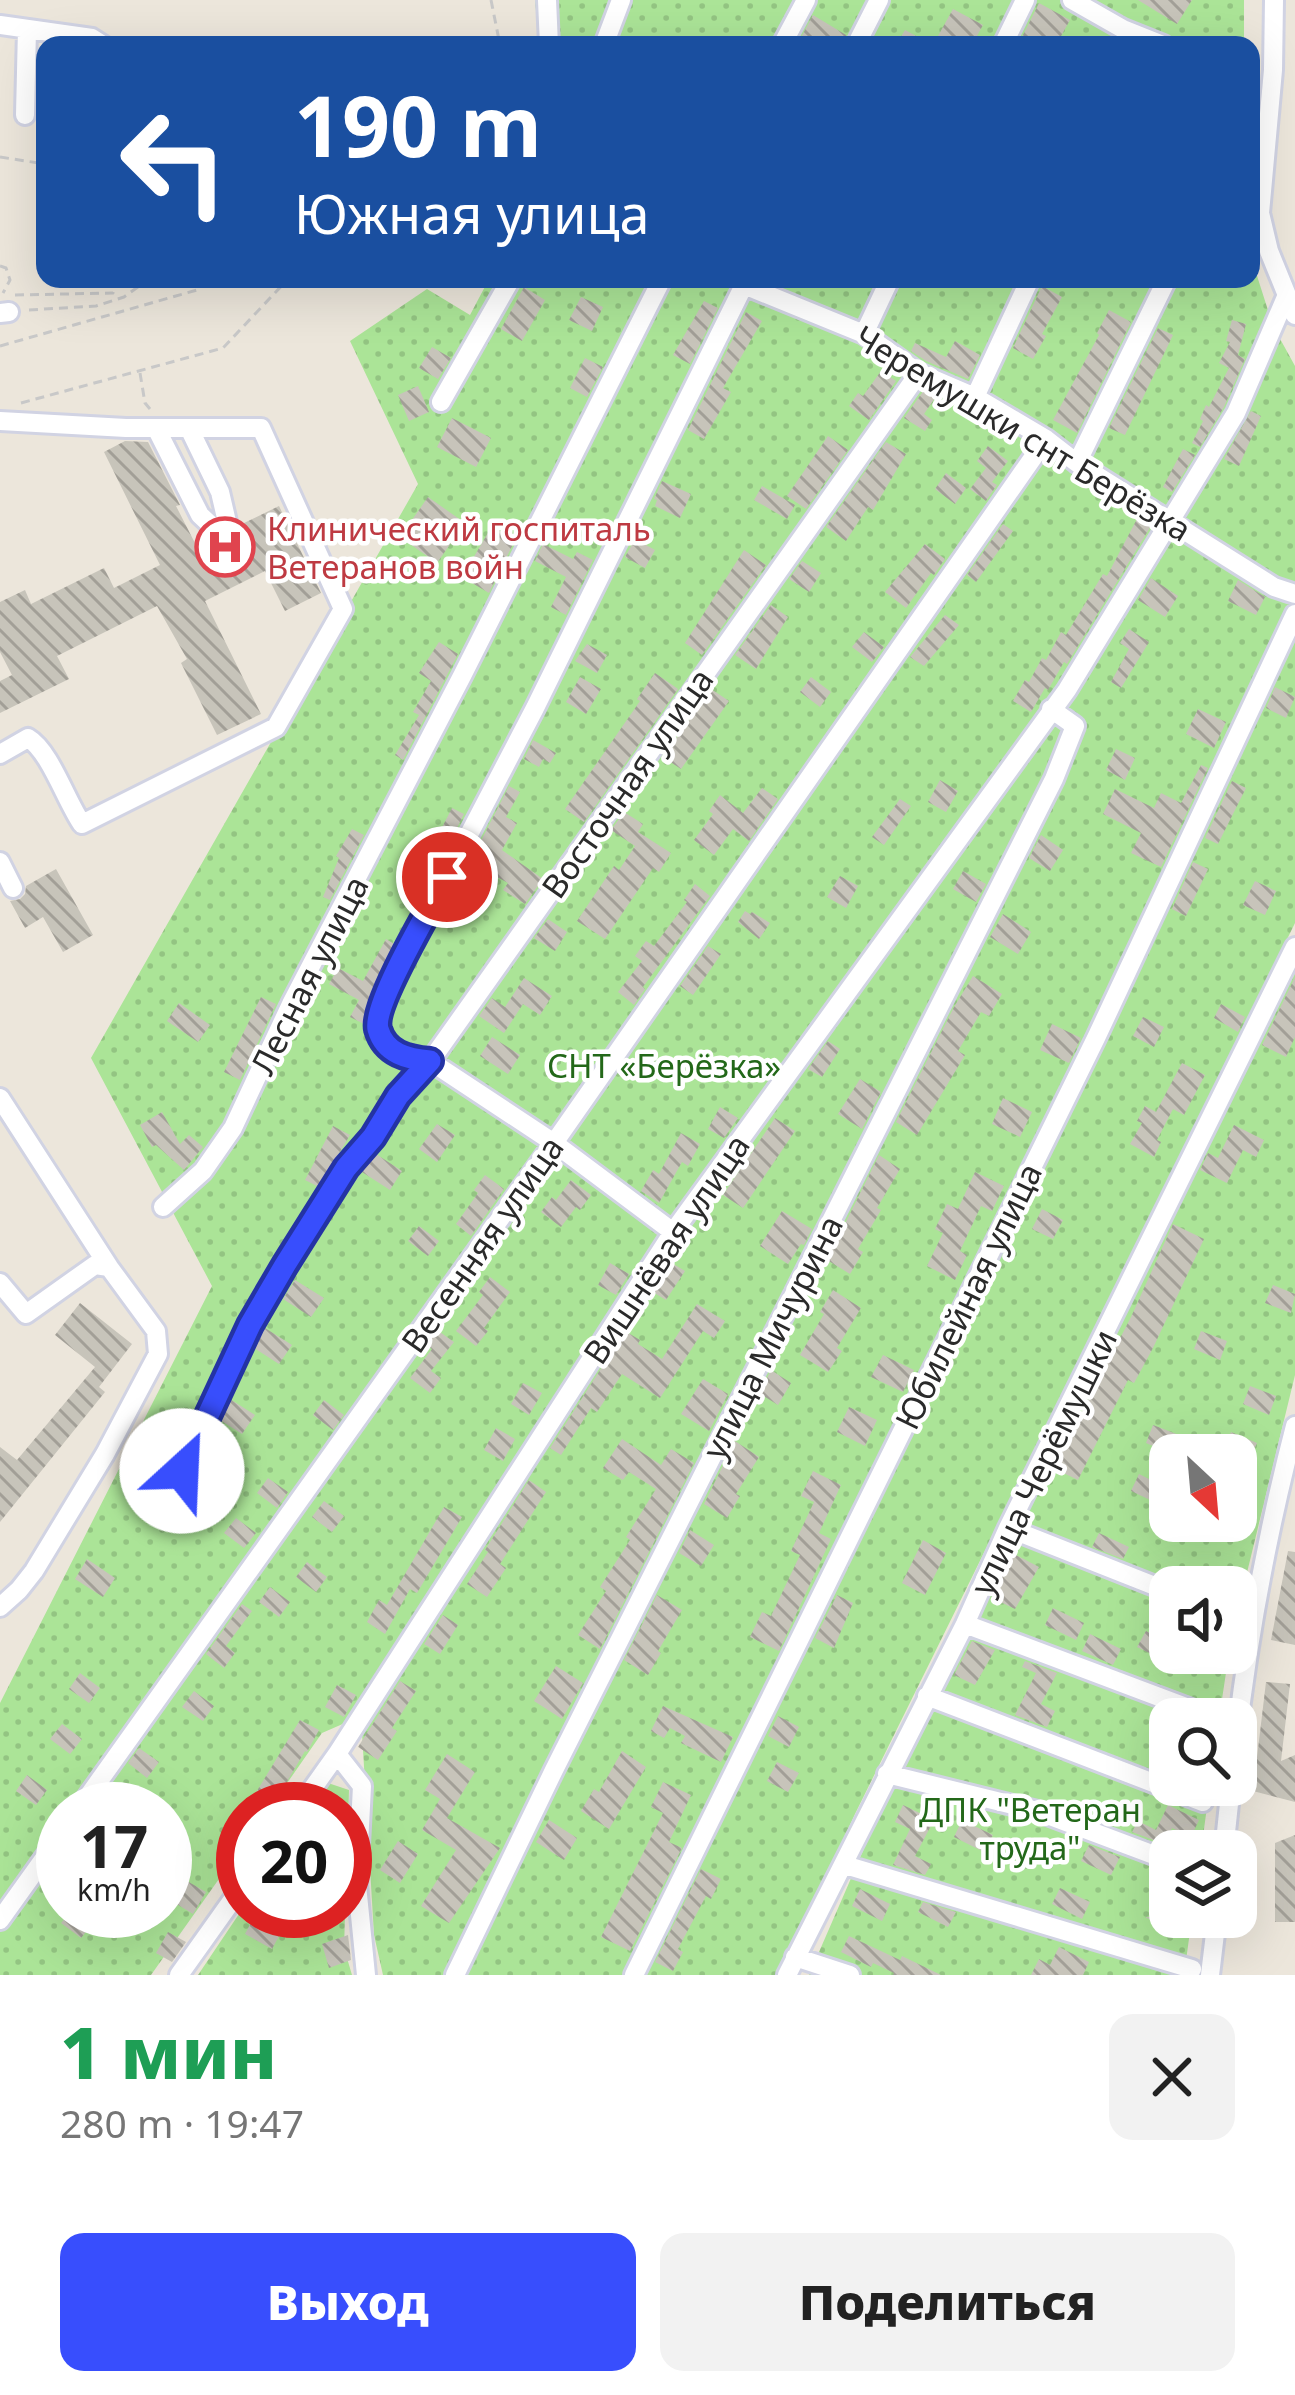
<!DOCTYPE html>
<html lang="ru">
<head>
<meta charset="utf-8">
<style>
  body { margin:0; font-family:"Noto Sans",sans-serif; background:#f2f2f2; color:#222; height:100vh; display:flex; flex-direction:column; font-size:45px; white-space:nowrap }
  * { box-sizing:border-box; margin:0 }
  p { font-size:39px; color:#767676 }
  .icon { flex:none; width:66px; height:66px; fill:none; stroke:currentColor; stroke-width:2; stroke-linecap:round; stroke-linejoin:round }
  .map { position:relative; height:1975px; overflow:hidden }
  .panel { display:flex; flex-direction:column; background:#fff; flex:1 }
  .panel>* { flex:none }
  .hud { position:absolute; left:36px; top:36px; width:1224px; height:252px; border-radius:24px; box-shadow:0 12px 48px #0002; background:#1a4fa0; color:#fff; overflow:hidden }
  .needle { width:78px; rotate:154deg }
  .controls { position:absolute; left:1149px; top:1434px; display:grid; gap:24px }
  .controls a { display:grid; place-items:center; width:108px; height:108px; border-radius:24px; background:#fff; box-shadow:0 12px 48px #0002; font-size:60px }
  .speed { position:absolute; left:36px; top:1782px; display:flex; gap:24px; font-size:60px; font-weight:700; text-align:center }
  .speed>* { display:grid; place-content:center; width:156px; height:156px; border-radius:50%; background:#fff; box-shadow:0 12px 48px #0002; line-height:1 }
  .speed small { font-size:30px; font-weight:400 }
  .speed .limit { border:18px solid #d22; background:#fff; color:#111 }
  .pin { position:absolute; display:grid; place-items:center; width:102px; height:102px; color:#fff; margin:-51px; border:6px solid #fff; border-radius:50%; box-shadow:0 3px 12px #0007 }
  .me { position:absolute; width:132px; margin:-66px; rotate:25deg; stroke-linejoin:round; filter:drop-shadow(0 0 9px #0008) }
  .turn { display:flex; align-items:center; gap:42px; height:252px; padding:0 60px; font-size:54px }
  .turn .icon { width:156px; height:156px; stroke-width:2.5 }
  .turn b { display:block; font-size:84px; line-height:102px }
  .round { display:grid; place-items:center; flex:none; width:126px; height:126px; border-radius:24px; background:#f2f2f2 }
  .head { display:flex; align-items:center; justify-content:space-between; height:204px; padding:0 60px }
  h1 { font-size:72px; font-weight:800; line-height:90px; color:#1e9e55 }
  .cta { display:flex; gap:24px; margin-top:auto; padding:24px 60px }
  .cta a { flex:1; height:138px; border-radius:24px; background:#384efd; color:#fff; font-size:48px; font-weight:800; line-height:138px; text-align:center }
  .cta a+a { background:#f2f2f2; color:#222 }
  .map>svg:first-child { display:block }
  .garden { fill:url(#garden-dots); fill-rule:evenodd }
  .building { fill:url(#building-back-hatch) }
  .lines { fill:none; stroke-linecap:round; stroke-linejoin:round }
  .minor-casing { stroke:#d1d3e3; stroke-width:24 }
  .path { stroke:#c8c8c8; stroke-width:3; stroke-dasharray:9 6; stroke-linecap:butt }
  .minor { stroke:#fff; stroke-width:18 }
  .route-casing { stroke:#2433a4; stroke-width:30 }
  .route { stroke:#384efd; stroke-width:21 }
  .labels { text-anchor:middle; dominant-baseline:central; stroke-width:9; stroke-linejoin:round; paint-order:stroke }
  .street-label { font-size:33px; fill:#2a2a2a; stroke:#fff }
  .health-label { font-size:33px; fill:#be3a42; stroke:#fff; text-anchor:start }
  .park-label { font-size:33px; fill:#236819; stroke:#fff }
</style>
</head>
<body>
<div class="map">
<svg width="1295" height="1975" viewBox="0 0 1295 1975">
  <defs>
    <pattern id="garden-dots" width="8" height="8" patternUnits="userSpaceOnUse" patternTransform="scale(3)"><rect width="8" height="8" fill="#abe497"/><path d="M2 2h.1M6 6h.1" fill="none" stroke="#93c482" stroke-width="1.8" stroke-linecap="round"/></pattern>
    <pattern id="building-back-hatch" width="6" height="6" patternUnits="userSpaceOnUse" patternTransform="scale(3)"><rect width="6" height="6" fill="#c7c4ba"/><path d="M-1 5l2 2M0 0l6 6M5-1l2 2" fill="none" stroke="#a29f97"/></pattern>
  </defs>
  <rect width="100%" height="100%" fill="#ece6db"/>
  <path class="garden" d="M535,0H1244V45H539Z
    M1251,257L1273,326L1295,366V923L855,1814L781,1975H383L374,1935L361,1716L322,1733L269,1809H243V1845L151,1975H0V1703L212,1286L91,1058L418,484L350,341L427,289L470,315L489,279H1251ZM63,1809H165V1911H63Z
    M1295,968V1375L1236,1618V1587H1170V1653H1229L1219,1719H1170V1785H1210L1201,1851H1170V1917H1192L1184,1975H809L882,1807ZM1170,1455H1236V1521H1170Z
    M325,1782L349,1790L344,1948L352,1975H198L243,1908V1911H345V1809H306Z"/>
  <path class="building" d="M1138,0H1192L1177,24Z
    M1039,3L1070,20L1056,45H1018Z
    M953,9L983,25L972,45H896L905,30L933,45Z
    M813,15L846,35L843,45H797Z
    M1042,286L1062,297L1042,334L1046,336L1033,359L1013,348Z
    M524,287L545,300L522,341L501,329Z
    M581,297L603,307L592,331L569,320Z
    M704,301L718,308L690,364L673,355Z
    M1109,310L1131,322L1077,433L1053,420L1099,335L1097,333Z
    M746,312L762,321L723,388L731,392L704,439L688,430Z
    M1232,320L1246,324L1238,355L1245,359L1224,407L1200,447L1192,443L1203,421L1200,419L1206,405L1209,407L1229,368L1219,363L1230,342L1226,341Z
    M1158,328L1173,335L1125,435L1109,428Z
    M955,341L980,355L968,379L926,361L911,351L915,343L946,357Z
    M432,347L451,358L438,379L419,368Z
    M585,358L603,367L587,397L570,388Z
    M881,371L896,381L869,420L849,406L858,393L863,396Z
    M418,386L429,412L409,421L398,395Z
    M924,390L937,395L924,414L932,420L925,431L904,418Z
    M1251,411L1261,416L1239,466L1224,459Z
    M452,418L491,438L476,467L437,447Z
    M828,436L848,450L806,509L787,496Z
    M125,441L148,442L180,505L176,506L197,547L200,545L207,559L249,539L242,524L279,506L321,593L285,611L265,571L205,601L261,714L217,735L181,663L187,659L157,606L57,656L69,679L0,713V681L12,675L0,652V602L25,590L31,604L104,568L114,588L160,565L104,452Z
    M886,442L906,454L873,510L868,507L846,541L826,527Z
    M988,446L1008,461L992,482L997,485L986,501L970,489L986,468L977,461Z
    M1183,449L1195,455L1172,492L1163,487Z
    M946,473L966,488L955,504L935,489Z
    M662,481L691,494L680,518L655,506L657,500L654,499Z
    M762,486L795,505L787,519L754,500Z
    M428,497L465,523L437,563L400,537Z
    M1138,517L1151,526L1067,664L1064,662L1048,690L1045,688L1031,712L1013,701L1025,680L1029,682L1042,658L1046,660L1061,632L1066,635L1103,574L1107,576Z
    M1003,524L1013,531L976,582L967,575Z
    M492,526L514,539L517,531L519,532L489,593L462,577Z
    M635,539L655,550L645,568L625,557Z
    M543,544L573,559L577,552L593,560L566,615L551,607L566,577L535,561Z
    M925,544L945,559L934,575L931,573L906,608L885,592Z
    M744,550L766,565L702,655L685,643Z
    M802,561L821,573L809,592L789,579Z
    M1151,578L1178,596L1165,617L1138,600Z
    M1238,580L1265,597L1256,615L1228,601Z
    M771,605L788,617L756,669L735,655Z
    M945,615L959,625L924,666L910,657Z
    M1129,629L1149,642L1121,688L1111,682L1129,649L1120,643Z
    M864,632L884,647L872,662L852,647Z
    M439,642L458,654L403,760L395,755L419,715L413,712L431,681L419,673Z
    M587,644L607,655L597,673L575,661Z
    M655,673L678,689L584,822L565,809L640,701L637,699Z
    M580,677L601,689L586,714L566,702Z
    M811,677L831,692L820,707L800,692Z
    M1275,687L1295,697L1286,718L1266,708Z
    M711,689L729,701L681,769L663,757Z
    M1198,709L1226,722L1214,748L1186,734Z
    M533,740L556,753L550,763L543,759L539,767L524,759Z
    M1116,749L1135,758L1125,780L1106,770Z
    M1201,765L1208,768L1161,867L1131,853L1141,833L1103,814L1115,789L1154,808L1161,793L1181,803Z
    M940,780L958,791L946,812L928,802Z
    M1232,781L1246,788L1218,844L1205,838Z
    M509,786L520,792L506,817L517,823L502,850L543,879L525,904L503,890L508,883L470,862Z
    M762,788L778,799L749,841L733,829L714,855L694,840L713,814L709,811L720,795L743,813Z
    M900,799L911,806L884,845L872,837Z
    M452,808L464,814L445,852L433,845Z
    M624,812L643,824L638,832L671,853L659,872L653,868L605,939L577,921L614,866L619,870L635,846L611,830Z
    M352,829L364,835L330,900L323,897L339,858L336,856Z
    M1041,835L1063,850L1050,871L1029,858Z
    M1193,862L1208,869L1186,916L1172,909Z
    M56,869L93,935L63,952L43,917L25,928L10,901L20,899L25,894L26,886Z
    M963,871L986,884L976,902L953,889Z
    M840,876L858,886L846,908L827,897Z
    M1255,881L1276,891L1265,915L1243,905Z
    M695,884L710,896L643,987L645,989L634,1005L618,992L642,961L635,956L646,941L654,946L687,902L684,900Z
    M745,911L750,914L752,912L770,923L759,939L738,922Z
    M1003,914L1031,932L1018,954L990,937Z
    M548,919L567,932L555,951L534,938Z
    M386,939L396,945L369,998L366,1025L350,1017L359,1000L329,984L338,968L363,981Z
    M708,946L721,954L693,995L680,986Z
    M973,976L1002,994L989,1016L981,1012L958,1051L965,1055L917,1135L896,1122L954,1007Z
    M1295,977V1037L1286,1057L1262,1045Z
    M524,978L552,996L540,1015L523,1004L504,1033L479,1016L492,998L505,1007Z
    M261,997L276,1004L240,1080L224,1072Z
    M179,1003L210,1025L198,1042L167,1021Z
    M1221,1004L1245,1017L1238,1032L1214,1018Z
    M1143,1017L1164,1027L1154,1047L1133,1036Z
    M1052,1024L1081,1038L1069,1063L1040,1050Z
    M492,1037L520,1055L508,1074L480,1056Z
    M828,1041L840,1049L822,1077L808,1069Z
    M1182,1063L1205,1075L1184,1115L1173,1109L1157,1140L1161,1142L1154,1157L1130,1144L1142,1123L1137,1121L1145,1106L1156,1112Z
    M860,1079L881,1092L862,1129L838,1114Z
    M1003,1098L1032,1112L1020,1137L992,1124Z
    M720,1107L738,1118L724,1138L708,1129Z
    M162,1112L180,1144L189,1135L203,1147L184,1170L156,1145L152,1147L140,1125Z
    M775,1118L795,1131L743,1208L723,1195Z
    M437,1124L455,1135L437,1162L419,1149Z
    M1234,1125L1264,1140L1256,1157L1243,1150L1227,1183L1200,1170L1208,1153L1218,1158Z
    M333,1126L350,1135L319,1187L305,1180Z
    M681,1133L700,1144L688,1166L682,1162L659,1203L641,1191L653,1170L659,1174Z
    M376,1154L402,1171L390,1190L362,1172Z
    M879,1155L900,1169L877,1208L881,1210L858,1249L863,1252L850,1274L827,1260Z
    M975,1172L1004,1186L992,1211L981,1206L960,1251L967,1255L955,1280L927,1266L943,1233L935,1229L947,1204L958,1209Z
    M485,1175L504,1189L471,1236L456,1224L478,1193L474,1190Z
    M571,1180L591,1195L580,1210L576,1207L561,1227L541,1212L552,1197L556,1200Z
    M1042,1209L1063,1220L1053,1239L1032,1229Z
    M782,1211L812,1229L804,1245L801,1244L788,1264L760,1246Z
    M1173,1224L1204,1239L1153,1348L1134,1383L1128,1380L1078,1480L1053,1468L1131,1317Z
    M419,1226L439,1241L428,1256L408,1241Z
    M670,1262L685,1271L666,1300L651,1291Z
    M610,1263L629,1274L616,1295L598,1285Z
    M490,1277L510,1292L484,1328L488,1331L476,1346L456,1331L483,1295L479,1292Z
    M295,1280L324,1298L311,1317L283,1299Z
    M1273,1285L1295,1294L1291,1313L1265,1303Z
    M833,1290L861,1308L837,1348L842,1351L828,1372L800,1355L824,1314L820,1312Z
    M80,1303L132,1344L99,1387L105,1392L0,1522V1447L17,1460L95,1367L55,1335Z
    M697,1304L725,1321L714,1338L703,1331L660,1398L622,1374L597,1412L591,1408L561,1455L550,1448L625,1331L640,1340L638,1344L662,1359Z
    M265,1328L292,1345L279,1364L254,1348Z
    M437,1330L454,1342L431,1371L441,1378L430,1393L410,1378L432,1349L426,1345Z
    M1201,1331L1227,1341L1220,1360L1194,1349Z
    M883,1355L914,1370L903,1392L871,1377Z
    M771,1370L791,1383L778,1405L759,1393Z
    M703,1379L728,1394L709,1431L681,1414Z
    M523,1383L542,1393L529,1415L511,1404Z
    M1250,1386L1276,1396L1269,1415L1243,1404Z
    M230,1399L255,1415L242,1434L220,1420Z
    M324,1400L344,1415L333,1430L313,1415Z
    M849,1407L877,1420L865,1446L837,1432Z
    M159,1425L181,1439L171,1460L147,1444Z
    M1153,1425L1179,1435L1172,1454L1146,1443Z
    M496,1428L515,1439L503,1461L484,1450Z
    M1231,1432L1257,1443L1249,1461L1223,1451Z
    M622,1439L661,1465L671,1449L694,1463L600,1649L578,1635L606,1591L600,1587L630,1540L626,1537L656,1489L629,1472L623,1480L603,1468Z
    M735,1441L759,1457L736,1494L740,1496L727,1518L704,1504Z
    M813,1471L841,1485L819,1533L831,1539L779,1651L750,1637L762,1612L771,1616L800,1555L791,1551L814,1502L801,1496Z
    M1139,1474L1169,1489L1161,1505L1131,1491Z
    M268,1478L288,1492L277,1508L257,1493Z
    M529,1480L546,1492L500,1564L506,1568L487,1597L467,1584L488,1552L485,1550Z
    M324,1501L344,1516L332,1532L312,1517Z
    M444,1507L462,1517L417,1593L410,1589L385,1634L367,1622L379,1600L387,1605Z
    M236,1518L256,1533L244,1548L224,1533Z
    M690,1530L714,1545L701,1566L679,1553Z
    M1099,1533L1129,1547L1123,1559L1092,1547Z
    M923,1540L946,1553L925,1595L902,1583Z
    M1288,1551L1295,1552V1645L1271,1640Z
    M1012,1553L1039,1567L1015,1609L992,1598Z
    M87,1559L115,1578L103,1597L75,1579Z
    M307,1562L327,1577L316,1592L296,1577Z
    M270,1587L290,1602L279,1617L259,1602Z
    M657,1595L682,1610L658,1651L661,1653L648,1675L624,1660Z
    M837,1595L853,1603L834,1648L815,1638Z
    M242,1604L252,1611L226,1646L235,1653L224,1668L206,1654Z
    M1053,1608L1084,1623L1076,1640L1045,1625Z
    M443,1615L458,1625L440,1654L424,1644Z
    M1146,1631L1170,1642V1663L1137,1647Z
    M1090,1634L1121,1649L1113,1665L1082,1651Z
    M972,1641L995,1650L975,1685L954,1675Z
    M1025,1661L1057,1673L1041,1704L1055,1711L1047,1727L1015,1715L1036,1673L1022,1667Z
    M556,1666L583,1683L562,1719L534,1701Z
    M80,1673L100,1688L89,1703L69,1689Z
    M400,1681L416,1691L392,1728L397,1731L378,1760L358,1747Z
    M1266,1682L1290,1684L1281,1761L1295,1755V1802L1253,1791Z
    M337,1685L356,1695L344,1717L325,1707Z
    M194,1691L214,1706L203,1721L182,1707Z
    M663,1706L733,1737L721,1762L681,1743L685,1736L670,1728L664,1738L651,1731Z
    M778,1716L799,1727L789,1747L768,1736Z
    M300,1720L319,1730L307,1752L305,1751L271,1809H246Z
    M62,1724L82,1739L70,1754L50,1739Z
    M139,1748L159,1762L147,1778L128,1763Z
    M622,1751L646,1767L609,1829L581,1811L594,1789L599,1792Z
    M447,1754L475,1772L447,1818L500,1848L449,1923L421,1906L456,1850L422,1830L440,1799L425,1790Z
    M777,1762L799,1773L788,1792L767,1781Z
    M27,1775L47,1790L36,1805L16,1791Z
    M663,1782L691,1795L669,1842L682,1848L630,1951L601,1937L663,1813L651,1807Z
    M903,1805L934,1820L915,1856L931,1864L925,1875L893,1865L910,1829L895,1822Z
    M1168,1805L1199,1820L1191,1837L1172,1828L1164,1844L1132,1832L1138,1821L1156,1830Z
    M549,1820L577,1838L564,1860L536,1842Z
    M962,1820L993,1835L984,1852L954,1837Z
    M1295,1835V1922H1275V1843Z
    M398,1841L418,1854L400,1883L380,1870Z
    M1089,1845L1120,1857L1111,1875L1081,1861Z
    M701,1869L721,1879L711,1899L706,1896L678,1949L683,1952L673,1971L655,1962Z
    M187,1881L206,1892L193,1914L175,1903Z
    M1170,1887V1917H1193L1184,1936L1145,1917H1156Z
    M1060,1888L1090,1902L1082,1919L1052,1904Z
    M860,1889L890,1904L882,1921L852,1906Z
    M923,1902L956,1912L948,1927L918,1912Z
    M71,1911H76L93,1923L81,1938L61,1923Z
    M257,1912L284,1927L272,1949L245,1934Z
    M168,1932L186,1942L172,1962L156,1953Z
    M348,1935L351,1960L329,1968L322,1944Z
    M849,1936L900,1960L902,1956L941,1975H893L894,1973L873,1963L871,1967L841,1952Z
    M1059,1947L1089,1962L1083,1975H1031L1039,1959L1050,1965Z"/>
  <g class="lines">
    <defs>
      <path id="minor" d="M547,0L549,45
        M1072,0L1123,29L1163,45
        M1274,0L1273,70L1260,213L1269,251L1295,315
        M0,25L92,38L103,45
        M604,45L621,0
        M782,45L806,0
        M856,45L879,0
        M1003,45L1025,0
        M25,115L27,29
        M744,285L864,334L919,373L975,397L1046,439L1077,463L1274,587L1295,594
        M0,313L9,312
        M864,334L890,279
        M975,397L1030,279
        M441,402L511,279
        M0,421L126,428H261L343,609L276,727L82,824C66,801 50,751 28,738L0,754
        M156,428L200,515L217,531L227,522L220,492L189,428
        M1077,463L1167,279
        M0,862L13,888
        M0,1098L109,1267
        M163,1207L203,1171L233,1128L291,1004L462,676L662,279
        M673,1232L554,1143L430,1061C390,1057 374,1044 381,1003L535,708L747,279
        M0,1283L26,1314L95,1265L109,1267L156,1331L158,1354L105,1454L34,1571L19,1590L0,1607
        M164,1507L250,1325L285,1265L346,1169L373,1137L398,1096L434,1056L919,373
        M1008,1528L1170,1592
        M965,1624L1207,1715
        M927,1696L1203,1802
        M1236,1743C1248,1636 1268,1530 1295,1426
        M337,1754L362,1786L357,1885L366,1975
        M887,1774L1037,1811L1170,1861
        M79,1809L554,1143L1046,439
        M298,1809L337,1754L673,1232L1067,690L1236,413L1286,297
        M1224,1851L1231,1785
        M845,1865L1192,1969
        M0,1920L63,1832
        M795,1957L850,1975
        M179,1975L243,1885
        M455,1975L554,1770L1054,779L1075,726L1051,709
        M634,1975L1096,1038L1295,614
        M787,1975L965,1624L1008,1528L1295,947
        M1210,1975L1217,1917"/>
    </defs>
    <use href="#minor" class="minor-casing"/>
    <path class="path" d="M491,0L500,45
      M0,157L45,164
      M0,266L6,268L10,280L3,293
      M15,295L113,293L116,279
      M29,310L96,306L124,297L149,279
      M0,346L197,290L203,279
      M140,373L145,403L150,409
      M21,403L223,348L288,279"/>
    <use href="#minor" class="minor"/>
  </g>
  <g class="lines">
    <defs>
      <path id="route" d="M182,1471L250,1325L285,1265L346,1168L373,1137L398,1096L430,1061C408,1059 385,1054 378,1029C372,1005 433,903 447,877"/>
    </defs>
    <use href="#route" class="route-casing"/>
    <use href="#route" class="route"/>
  </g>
  <defs>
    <symbol id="hospital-ring" viewBox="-11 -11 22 22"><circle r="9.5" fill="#fff" stroke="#e0444e" stroke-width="1.5"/><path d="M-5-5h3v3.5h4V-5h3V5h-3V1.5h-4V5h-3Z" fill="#e0444e"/></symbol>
  </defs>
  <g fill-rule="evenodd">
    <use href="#hospital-ring" x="192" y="514" width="66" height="66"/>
  </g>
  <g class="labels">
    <g class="street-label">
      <text transform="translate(1023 433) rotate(31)">Черемушки снт Берёзка</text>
      <text transform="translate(627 783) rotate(-55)">Восточная улица</text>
      <text transform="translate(309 975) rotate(-63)">Лесная улица</text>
      <text transform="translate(482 1244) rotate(-55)">Весенняя улица</text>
      <text transform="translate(666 1249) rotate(-56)">Вишнёвая улица</text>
      <text transform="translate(968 1296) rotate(-64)">Юбилейная улица</text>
      <text transform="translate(772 1337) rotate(-63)">улица Мичурина</text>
      <text transform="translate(1043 1462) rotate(-64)">улица Черёмушки</text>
    </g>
    <g class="health-label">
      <text x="267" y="528">Клинический госпиталь<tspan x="267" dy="38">Ветеранов войн</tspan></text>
    </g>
    <g class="park-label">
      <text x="664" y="1065">СНТ «Берёзка»</text>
      <text x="1030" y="1809">ДПК "Ветеран<tspan x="1030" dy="38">труда"</tspan></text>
    </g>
  </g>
</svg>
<div class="controls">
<a><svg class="needle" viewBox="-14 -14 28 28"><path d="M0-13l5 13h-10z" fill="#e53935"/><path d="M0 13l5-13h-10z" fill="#767676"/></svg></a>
<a><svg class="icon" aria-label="sound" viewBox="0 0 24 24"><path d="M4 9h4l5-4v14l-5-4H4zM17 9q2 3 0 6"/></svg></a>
<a><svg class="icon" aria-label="search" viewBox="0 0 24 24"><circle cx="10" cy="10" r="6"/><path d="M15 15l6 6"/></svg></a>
<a><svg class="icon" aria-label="layers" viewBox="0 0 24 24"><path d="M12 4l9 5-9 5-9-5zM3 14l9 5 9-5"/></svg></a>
</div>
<div class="speed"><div>17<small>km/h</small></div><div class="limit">20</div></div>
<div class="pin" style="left:447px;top:877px;background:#d93025"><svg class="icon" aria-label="arrive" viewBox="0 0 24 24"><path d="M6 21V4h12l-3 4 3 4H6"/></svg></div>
<svg class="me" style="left:182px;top:1471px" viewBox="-20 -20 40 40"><circle r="19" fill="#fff"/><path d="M0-13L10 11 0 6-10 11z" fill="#384efd"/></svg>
<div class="hud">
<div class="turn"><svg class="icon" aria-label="left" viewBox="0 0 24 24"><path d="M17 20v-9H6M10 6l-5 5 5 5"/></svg><div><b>190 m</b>Южная улица</div></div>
</div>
</div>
<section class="panel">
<div class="head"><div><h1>1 мин</h1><p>280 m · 19:47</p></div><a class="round"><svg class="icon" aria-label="close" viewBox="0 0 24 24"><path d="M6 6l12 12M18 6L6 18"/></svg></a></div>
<div class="cta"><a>Выход</a><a>Поделиться</a></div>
</section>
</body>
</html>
